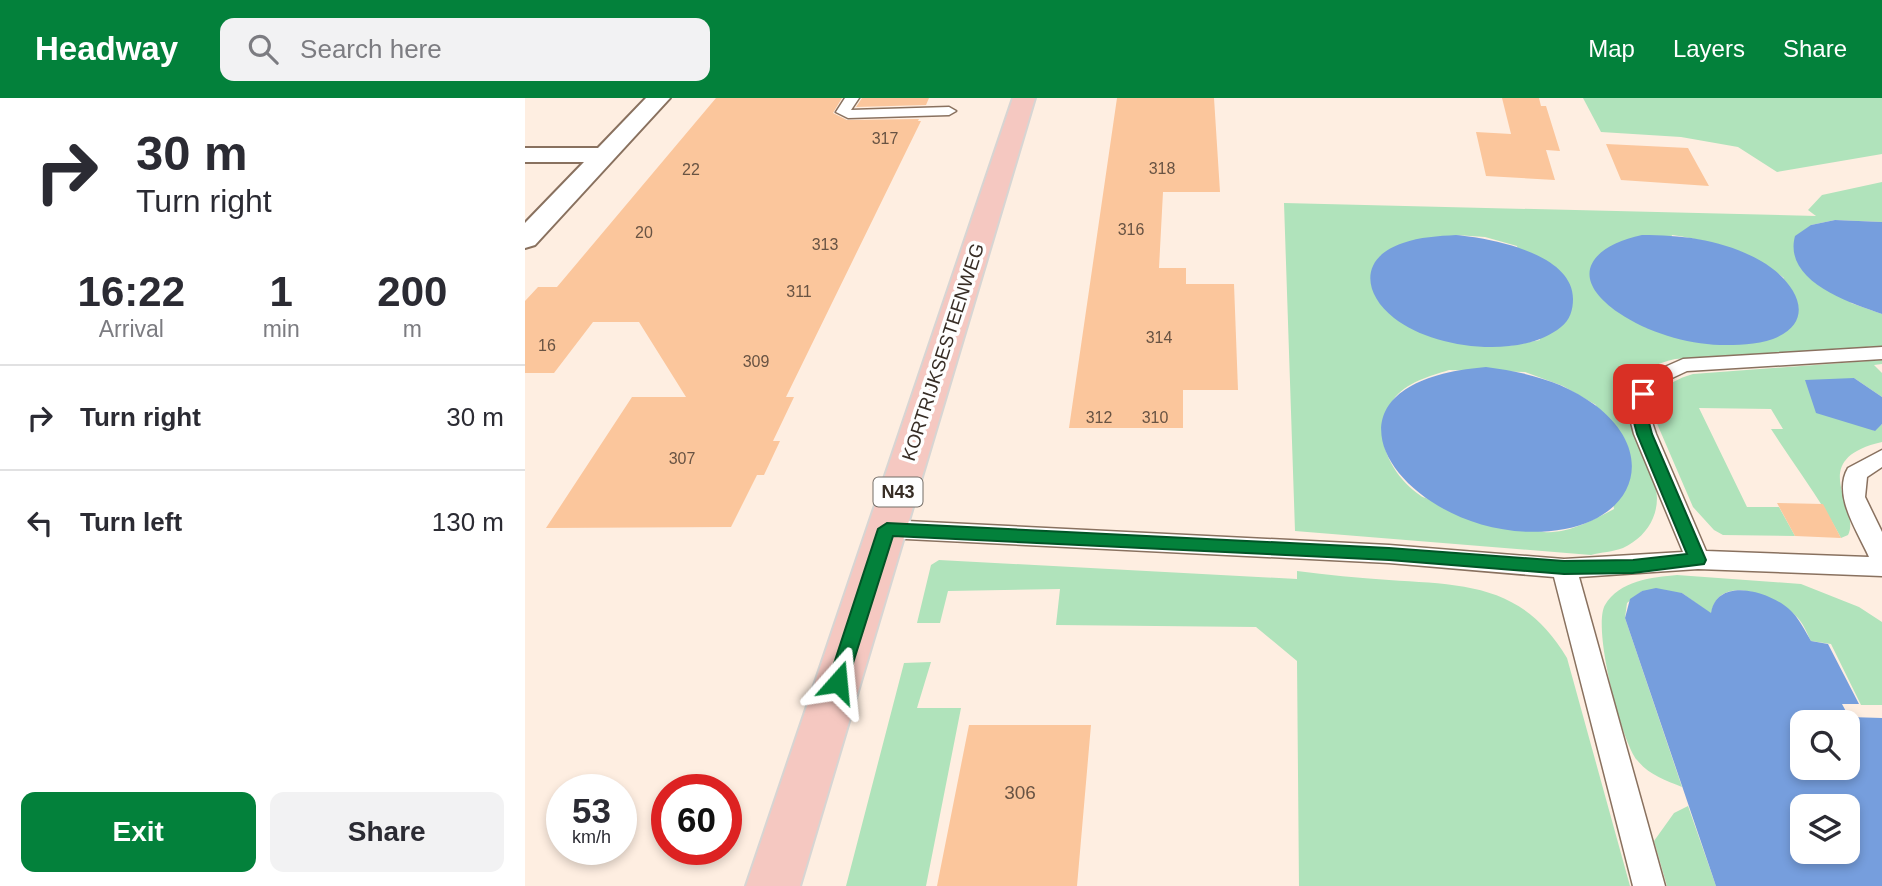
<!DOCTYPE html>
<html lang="en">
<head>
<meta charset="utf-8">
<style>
  body { margin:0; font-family:Helvetica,sans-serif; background:#f2f2f3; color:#2b2b33; height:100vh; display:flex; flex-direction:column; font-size:26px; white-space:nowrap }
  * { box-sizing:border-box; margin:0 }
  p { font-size:23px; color:#7c7c81 }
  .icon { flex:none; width:38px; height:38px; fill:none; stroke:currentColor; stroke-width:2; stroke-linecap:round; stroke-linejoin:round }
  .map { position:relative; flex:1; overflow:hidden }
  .drawer { display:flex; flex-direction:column; background:#fff; width:525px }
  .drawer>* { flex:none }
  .hud { background:#fff; color:#2b2b33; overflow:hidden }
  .controls { position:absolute; left:1265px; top:612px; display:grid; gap:14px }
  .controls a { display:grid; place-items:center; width:70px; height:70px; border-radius:14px; background:#fff; box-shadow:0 4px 10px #0003; font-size:35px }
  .speed { position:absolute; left:21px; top:676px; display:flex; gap:14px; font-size:35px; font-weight:700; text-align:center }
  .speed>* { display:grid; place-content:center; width:91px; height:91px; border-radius:50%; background:#fff; box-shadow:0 4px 10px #0003; line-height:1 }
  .speed small { font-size:18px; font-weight:400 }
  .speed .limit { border:10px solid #d22; background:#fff; color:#111 }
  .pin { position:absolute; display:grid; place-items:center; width:60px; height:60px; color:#fff; margin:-30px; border-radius:14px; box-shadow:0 4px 10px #0006 }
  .me { position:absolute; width:77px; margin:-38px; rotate:18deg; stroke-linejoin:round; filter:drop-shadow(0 0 5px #0008) }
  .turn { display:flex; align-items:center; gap:24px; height:147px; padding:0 21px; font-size:32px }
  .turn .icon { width:91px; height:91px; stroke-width:2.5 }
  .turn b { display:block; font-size:49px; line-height:60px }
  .eta { display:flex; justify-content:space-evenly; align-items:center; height:119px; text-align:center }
  .eta b { font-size:42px; font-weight:800; line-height:49px }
  .button { display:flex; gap:14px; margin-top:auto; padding:14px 21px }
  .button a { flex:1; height:80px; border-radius:14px; background:#03813b; color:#fff; font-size:28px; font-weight:800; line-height:80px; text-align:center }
  .button a+a { background:#f2f2f3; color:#2b2b33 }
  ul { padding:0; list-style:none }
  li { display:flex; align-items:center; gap:21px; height:105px; padding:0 21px; border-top:2px solid #e1e1e2 }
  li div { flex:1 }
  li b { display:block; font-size:26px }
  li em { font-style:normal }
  header { display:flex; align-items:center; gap:42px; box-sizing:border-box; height:98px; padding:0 35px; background:#03813b; color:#fff }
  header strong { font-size:33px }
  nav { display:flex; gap:38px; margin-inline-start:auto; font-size:24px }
  .search { width:490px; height:63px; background:#f2f2f3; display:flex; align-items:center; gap:18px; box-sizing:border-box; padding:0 24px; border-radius:14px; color:#7c7c81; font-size:26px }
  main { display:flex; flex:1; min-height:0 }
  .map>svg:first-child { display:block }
  .green { fill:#b0e3bb; fill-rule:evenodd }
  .water { fill:#769edd; fill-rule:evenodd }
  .building { fill:#fbc69c }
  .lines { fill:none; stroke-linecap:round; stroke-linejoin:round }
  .lane-casing { stroke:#89715f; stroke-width:3 }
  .street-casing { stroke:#89715f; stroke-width:4 }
  .primary-casing { stroke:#d7d5d3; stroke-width:4 }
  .lane { fill:#fff; fill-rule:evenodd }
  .street { fill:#fff; fill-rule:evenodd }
  .primary { fill:#f5c8c1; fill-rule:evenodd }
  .route { fill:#03813b; stroke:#025426; stroke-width:2 }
  .labels { text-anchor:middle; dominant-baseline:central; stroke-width:7; stroke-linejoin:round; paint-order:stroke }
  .number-label { font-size:16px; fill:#685343 }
  .shield { fill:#fefefe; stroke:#736c66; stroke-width:2 }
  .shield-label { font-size:18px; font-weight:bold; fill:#372d25 }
  .street-label { font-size:19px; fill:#372d25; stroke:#fefefe }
  .near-number-label { font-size:19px; fill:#685343 }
</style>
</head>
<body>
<header>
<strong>Headway</strong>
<div class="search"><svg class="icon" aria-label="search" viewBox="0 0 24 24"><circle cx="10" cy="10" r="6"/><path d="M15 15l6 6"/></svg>Search here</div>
<nav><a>Map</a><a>Layers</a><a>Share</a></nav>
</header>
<main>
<section class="drawer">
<div class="hud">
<div class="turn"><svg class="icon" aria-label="right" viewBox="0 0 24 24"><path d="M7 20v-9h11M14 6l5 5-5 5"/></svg><div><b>30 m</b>Turn right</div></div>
</div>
<div class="eta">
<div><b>16:22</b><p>Arrival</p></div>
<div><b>1</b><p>min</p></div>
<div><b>200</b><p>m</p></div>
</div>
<ul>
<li><svg class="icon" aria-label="right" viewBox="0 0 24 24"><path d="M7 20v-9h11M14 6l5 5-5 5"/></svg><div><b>Turn right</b></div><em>30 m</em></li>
<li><svg class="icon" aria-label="left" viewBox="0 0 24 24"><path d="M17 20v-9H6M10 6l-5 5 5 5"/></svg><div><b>Turn left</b></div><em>130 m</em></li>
</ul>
<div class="button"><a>Exit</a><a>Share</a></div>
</section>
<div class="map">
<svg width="1357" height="788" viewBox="0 0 1357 788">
  <rect width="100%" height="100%" fill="#feeee1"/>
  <path class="green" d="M1058,0H1357V56L1252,74L1213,49L1156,39L1076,34Z
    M1357,84V124L1310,122L1286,127L1326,205L1357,216V248L1150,261C1039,289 1154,360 1128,420C1123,433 1111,444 1098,450C1088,454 1076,454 1066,457L770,433L759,105L1291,118L1283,112L1297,97ZM931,137L960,139L992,148L1015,242L983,248H946ZM1147,137C1189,143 1224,154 1259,180L1187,246L1153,240L1120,229ZM924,272L1000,274L1038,288L1071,307L1089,411C1068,422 1043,436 1019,434C1007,433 903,403 896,398C865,377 844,335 868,302C881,284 905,278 924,272Z
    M1357,262V266L1349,267L1357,275V299L1329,280L1349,333L1357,326V344C1278,362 1337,411 1323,437L1316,440C1296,402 1270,368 1246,331H1258L1246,311L1174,310L1222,409H1254L1270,438L1198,437L1189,432L1168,409L1127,314C1132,292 1147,282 1168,276Z
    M414,462L772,481V473C802,477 833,480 864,482C941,487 998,486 1042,560L1105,788H774L772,563L731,529L531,527L535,491L423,493L415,525H392L406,467Z
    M1152,477L1276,486L1334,509L1357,524V607H1336L1306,546L1286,543C1282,535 1278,525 1272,519C1252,499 1194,472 1186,516L1157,495L1117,493L1102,505L1100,520L1157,689C1140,682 1124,677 1112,662C1096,642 1067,529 1080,507C1094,483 1127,479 1152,477Z
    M406,564L392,610H436L401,788H321L379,565Z
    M1163,708L1191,788H1142L1129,743L1149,715Z"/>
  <path class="water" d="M1310,122L1357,124V216C1323,204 1258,183 1270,138L1286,127Z
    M931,137C965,140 1048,155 1048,201C1048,212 1045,222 1036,229C996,262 908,251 869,220C837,195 835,159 878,145C895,139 913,138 931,137Z
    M1117,137C1159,137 1199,142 1236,163C1268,181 1296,222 1248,241C1231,247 1212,247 1195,247C1161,246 1122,234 1094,215C1041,179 1066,148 1117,137Z
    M961,269C1000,274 1038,283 1070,307C1131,353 1113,417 1040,431C893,458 754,286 961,269Z
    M1329,280L1357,299V326L1350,333L1291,315L1280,282Z
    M1131,490L1157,495L1186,515C1192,478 1244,493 1264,511C1274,520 1279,531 1286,543L1303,546L1334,606H1317L1324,619L1357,620V788H1191L1100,520L1105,501L1117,493ZM1278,625H1323V670H1278ZM1278,709H1323V754H1278Z"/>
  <path class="building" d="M191,0H317L308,15L322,22L394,21L393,23H396L261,299H269L248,343H255L239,377H232L206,429L21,430L107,299H161L114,224H68L29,275H0V203L13,189H32Z
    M337,0H404L401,7L331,9Z
    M592,0H689L695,94H638L634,170H661V186H709L713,292H658V330H544Z
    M977,0H1014L1016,8H1021L1035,53L1021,52L1030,82L961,78L951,34L986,36Z
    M1081,46L1163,50L1184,88L1096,82Z
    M1252,405L1298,406L1316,440L1270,438Z
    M444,627H566L552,788H412Z"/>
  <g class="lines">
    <defs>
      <path id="lane" d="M320,0H334L326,12L424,9L431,13L424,17L323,20L311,14Z
        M1357,249V261L1162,273L1132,287L1122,309L1131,336L1181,453L1344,459C1333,434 1307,397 1323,370L1357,352V369L1342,379L1340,399L1357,434V478L1173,471L1054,479L1140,788H1108L1029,479L864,465L361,440L353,437L349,431L353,425L361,422L864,447L1039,461L1158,454L1109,336L1102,309L1117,279L1158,261Z"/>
      <path id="street" d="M121,0H145L10,147L0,150V125L59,64H0V50H73Z"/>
      <path id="primary" d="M488,0H510L275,788H221Z"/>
    </defs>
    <use href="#lane" class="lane-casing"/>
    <use href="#street" class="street-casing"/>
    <use href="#primary" class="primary-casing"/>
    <use href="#lane" class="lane"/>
    <use href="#street" class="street"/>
    <use href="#primary" class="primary"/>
  </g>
  <path class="route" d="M1118,291L1125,296L1120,309L1127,336L1181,462L1179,466L1108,475L1039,476L864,462L368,438L322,584L319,590H306L303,584L353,431L362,425L864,450L1039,463L1108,462L1162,456L1112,336L1105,309L1113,292Z"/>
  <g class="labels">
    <g class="number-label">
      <text x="360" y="40">317</text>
      <text x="637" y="70">318</text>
      <text x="166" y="71">22</text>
      <text x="606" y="131">316</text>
      <text x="119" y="134">20</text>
      <text x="300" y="146">313</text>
      <text x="274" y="193">311</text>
      <text x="634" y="239">314</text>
      <text x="22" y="247">16</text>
      <text x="231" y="263">309</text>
      <text x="574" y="319">312</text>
      <text x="630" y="319">310</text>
      <text x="157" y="360">307</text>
    </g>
    <rect class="shield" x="348.5" y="379.5" width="49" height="29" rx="5"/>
    <g class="shield-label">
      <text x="373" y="394">N43</text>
    </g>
    <g class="street-label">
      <text transform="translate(418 254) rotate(-72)">KORTRIJKSESTEENWEG</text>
    </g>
    <g class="near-number-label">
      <text x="495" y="694">306</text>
    </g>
  </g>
</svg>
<div class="controls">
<a><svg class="icon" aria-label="search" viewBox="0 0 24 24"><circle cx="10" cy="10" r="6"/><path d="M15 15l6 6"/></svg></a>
<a><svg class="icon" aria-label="layers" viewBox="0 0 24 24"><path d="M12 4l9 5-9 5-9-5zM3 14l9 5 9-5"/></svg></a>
</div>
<div class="speed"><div>53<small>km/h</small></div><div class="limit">60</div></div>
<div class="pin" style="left:1118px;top:296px;background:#d93025"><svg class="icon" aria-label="arrive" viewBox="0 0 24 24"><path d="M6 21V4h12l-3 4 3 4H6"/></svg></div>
<svg class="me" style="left:313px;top:584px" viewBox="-20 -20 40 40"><path d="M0-17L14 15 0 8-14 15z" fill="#03813b" stroke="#fff" stroke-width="4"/></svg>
</div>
</main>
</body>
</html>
